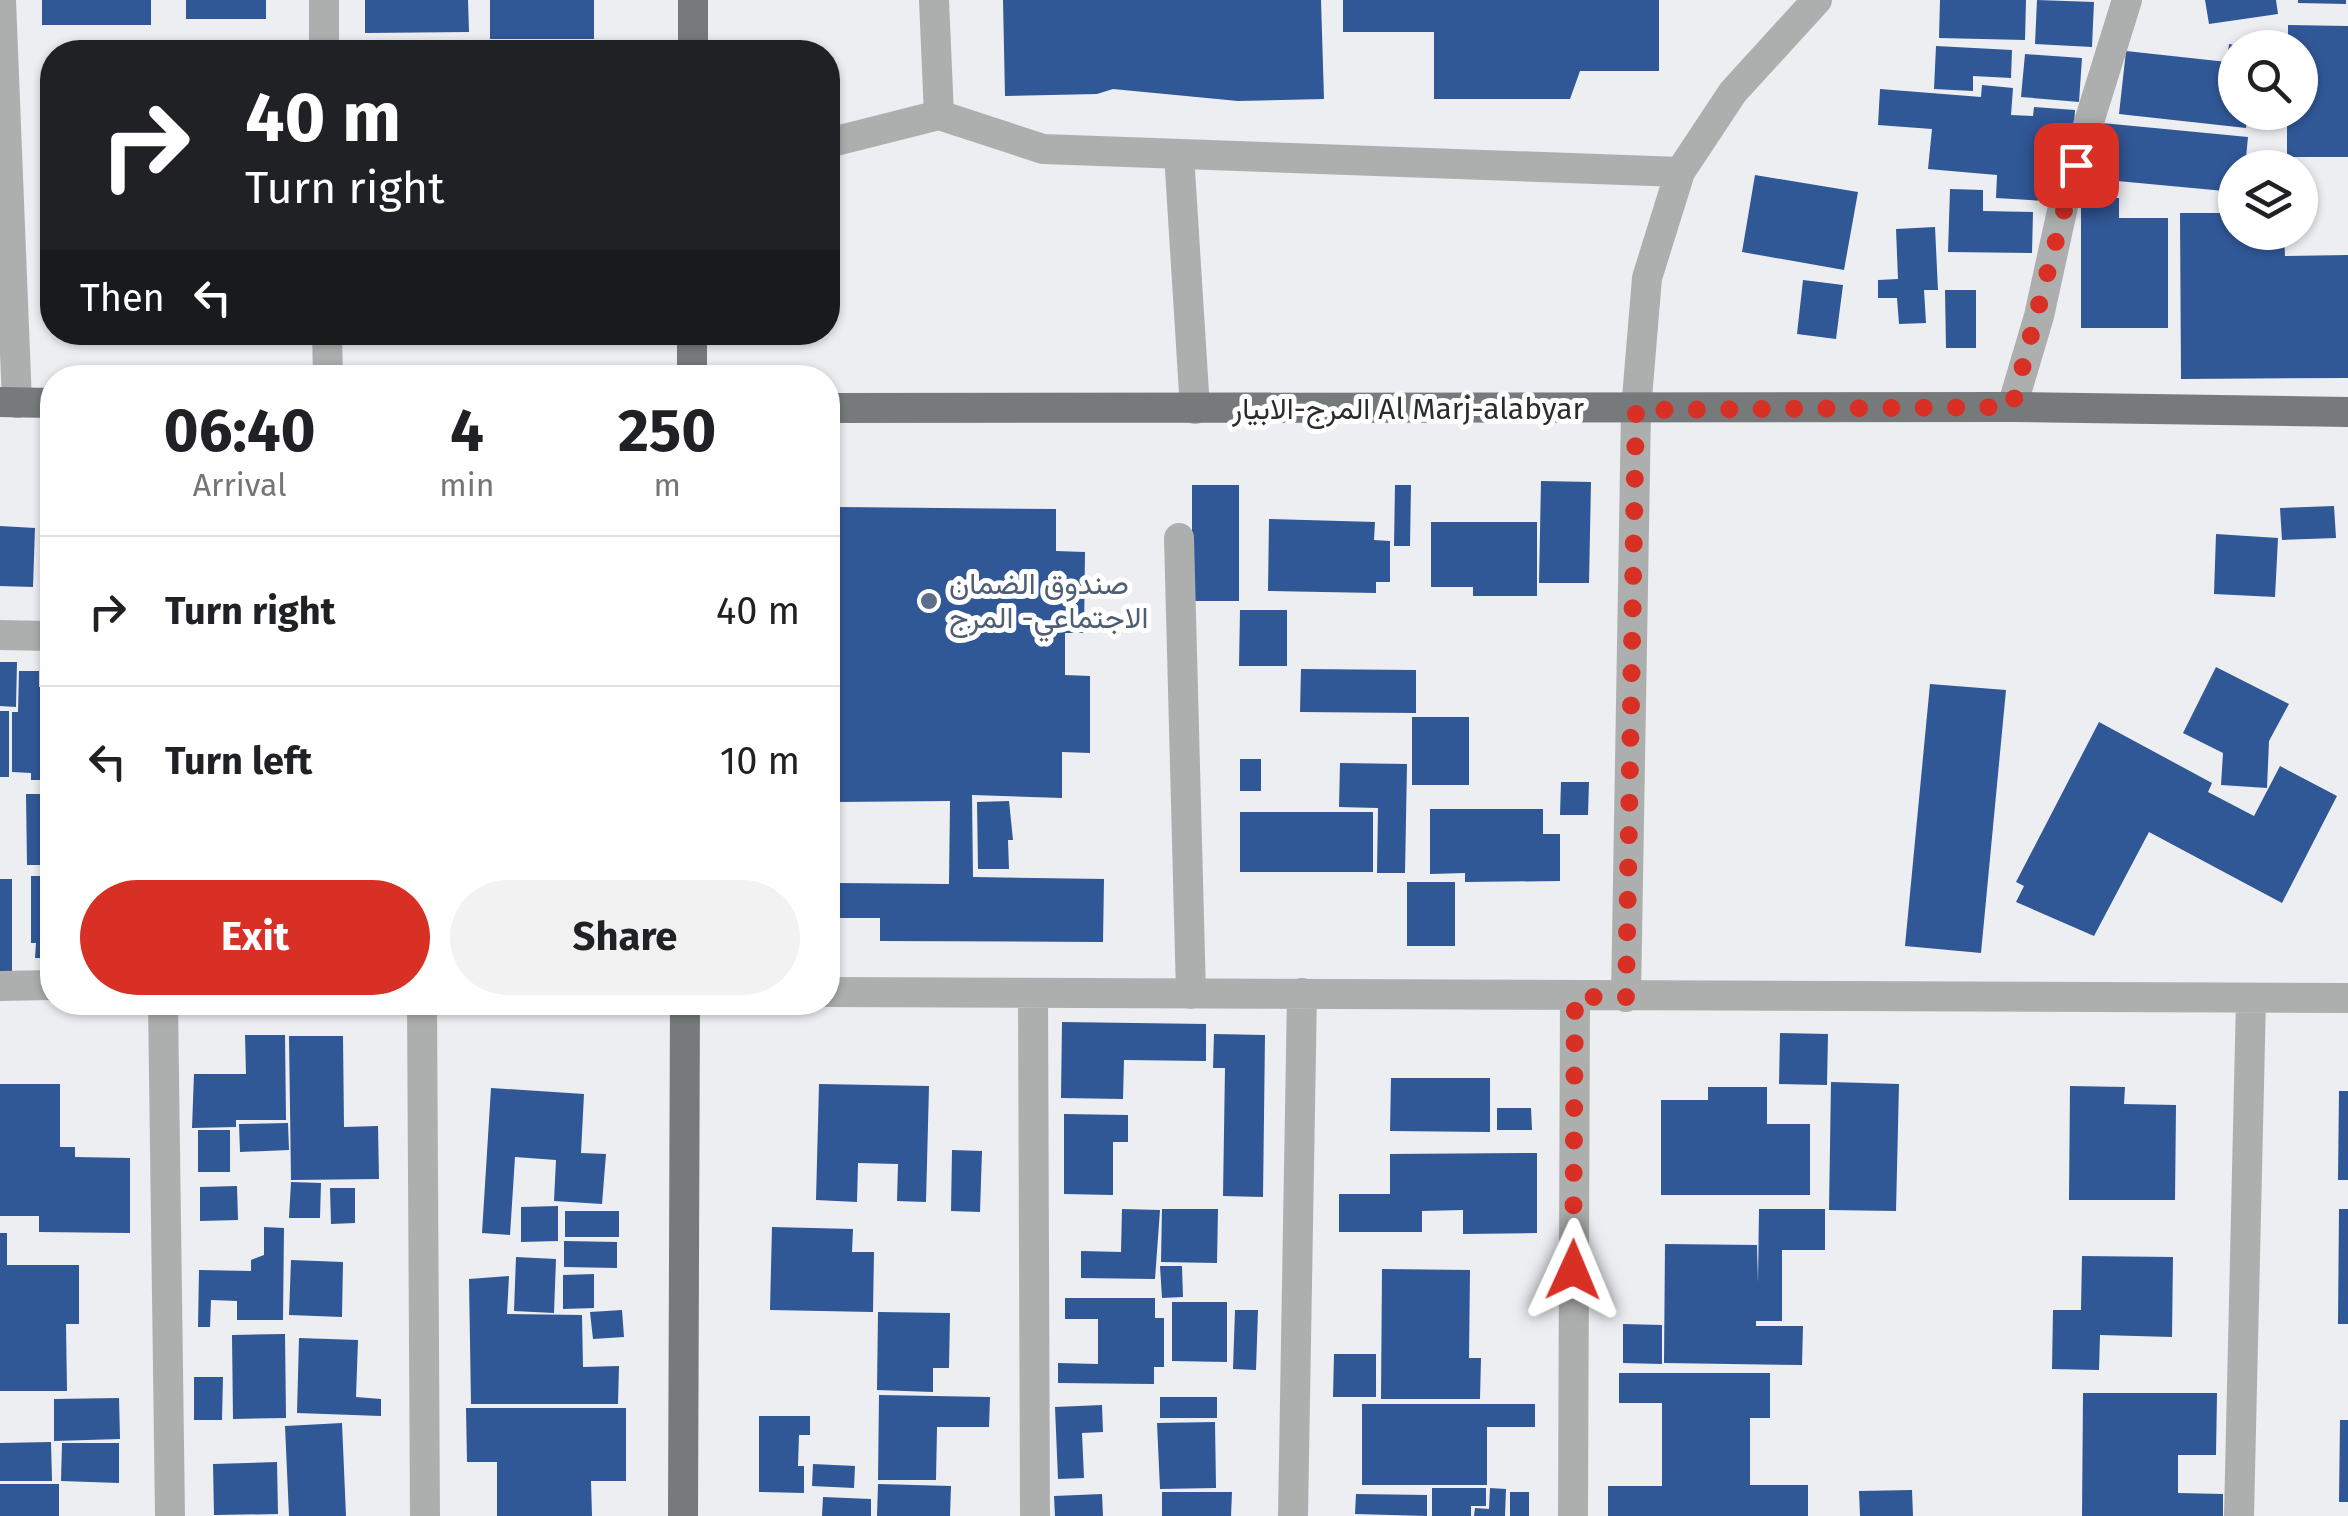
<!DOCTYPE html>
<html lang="en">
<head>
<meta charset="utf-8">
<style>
  body { margin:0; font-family:"Fira Sans",Vazirmatn,sans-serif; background:#f2f2f2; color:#202124; height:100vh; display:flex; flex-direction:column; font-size:38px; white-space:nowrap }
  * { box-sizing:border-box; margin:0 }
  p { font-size:32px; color:#757577 }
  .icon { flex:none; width:55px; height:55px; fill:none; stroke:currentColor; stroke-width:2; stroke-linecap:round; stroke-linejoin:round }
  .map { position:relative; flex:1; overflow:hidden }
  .panel { position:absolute; left:40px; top:365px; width:800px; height:650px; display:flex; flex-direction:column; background:#fff; border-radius:40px; box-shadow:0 2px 8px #0004 }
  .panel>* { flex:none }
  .hud { position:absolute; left:40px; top:40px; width:800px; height:305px; border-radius:40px; box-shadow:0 2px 8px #0004; background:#202124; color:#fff; overflow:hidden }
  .buttons { position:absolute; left:2218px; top:30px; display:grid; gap:20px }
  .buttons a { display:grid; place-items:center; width:100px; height:100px; border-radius:50%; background:#fff; box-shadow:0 2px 8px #0004; font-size:50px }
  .pin { position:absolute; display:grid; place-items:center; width:85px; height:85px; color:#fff; margin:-42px; border-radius:20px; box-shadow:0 5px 15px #0006 }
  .me { position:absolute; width:110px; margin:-55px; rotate:1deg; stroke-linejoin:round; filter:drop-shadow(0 0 8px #0008) }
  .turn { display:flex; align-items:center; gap:35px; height:210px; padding:0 40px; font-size:45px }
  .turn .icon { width:130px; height:130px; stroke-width:2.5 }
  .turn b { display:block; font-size:70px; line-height:85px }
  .then { display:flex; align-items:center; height:95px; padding:0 40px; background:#0003; gap:20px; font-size:38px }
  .eta { display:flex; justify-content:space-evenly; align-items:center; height:170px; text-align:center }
  .eta b { font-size:60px; font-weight:700; line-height:70px }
  .button { display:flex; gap:20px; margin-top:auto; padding:20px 40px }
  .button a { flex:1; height:115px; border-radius:60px; background:#d93025; color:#fff; font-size:40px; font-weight:700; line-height:115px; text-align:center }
  .button a+a { background:#f2f2f2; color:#202124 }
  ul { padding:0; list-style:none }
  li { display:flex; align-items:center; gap:30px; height:150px; padding:0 40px; border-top:2px solid #e0e0e0 }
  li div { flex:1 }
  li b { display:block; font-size:38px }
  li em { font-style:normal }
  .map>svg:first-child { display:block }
  .building { fill:#305796 }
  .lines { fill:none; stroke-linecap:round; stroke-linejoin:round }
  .minor { stroke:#adafaf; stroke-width:30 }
  .major { stroke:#767a7b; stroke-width:30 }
  .route { stroke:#d93025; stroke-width:18; stroke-dasharray:0 32.4 }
  .service-dot { fill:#5c6f8a; stroke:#fff; stroke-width:4 }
  .labels { text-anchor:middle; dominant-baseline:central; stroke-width:10; stroke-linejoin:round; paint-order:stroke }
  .street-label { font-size:30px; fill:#2b2c2d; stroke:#fff }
  .service-label { font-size:30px; fill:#4e5e75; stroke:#fff; text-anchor:start }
</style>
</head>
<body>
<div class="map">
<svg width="2348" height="1516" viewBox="0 0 2348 1516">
  <rect width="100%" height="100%" fill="#eceef2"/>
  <path class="building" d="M42,0H151V25H42Z
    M186,0H266V19H186Z
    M365,0H468L469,32L365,33Z
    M490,0H594V39H490Z
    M1003,0H1321L1324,99L1238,101L1113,89L1097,94L1005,96Z
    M1343,0H1659V71H1580L1570,99H1434V32H1343Z
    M1940,0H2026L2025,40L1939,38Z
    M2037,0L2094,2L2092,47L2035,44Z
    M2205,0H2276L2278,14L2209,24Z
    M2298,0H2346V4L2298,3Z
    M2288,25L2348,26V157H2287V112H2300V48H2288Z
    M2229,44L2235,45V112H2248L2246,128L2119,114L2126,51L2227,62Z
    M373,45L471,46V52H373Z
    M183,46H258V52H183Z
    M1936,46L2012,50L2011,78L1973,76V91L1934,89Z
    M2025,54L2082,58L2079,102L2021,97Z
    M1982,85L2013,88L2011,115L2033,116L2034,107L2075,110L2072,158L2048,156L2046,201L1996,198L1997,175L1928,169L1932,129L1878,125L1880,89L1981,97Z
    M2102,123L2248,137L2245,168H2235V192L2096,179Z
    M1755,175L1858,192L1844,270L1742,252Z
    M1950,189L1983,190V211L2033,212L2032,253L1948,252Z
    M2081,198H2119V218H2168V328H2081Z
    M2180,213H2235V232H2284L2285,256L2348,255V378L2181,379Z
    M1935,227L1938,290H1924L1926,323L1899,324L1897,298H1878V280L1898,279L1896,229Z
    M1803,280L1843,285L1836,339L1797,334Z
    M1945,290H1976V348H1946Z
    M1541,481L1591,482L1589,583H1539Z
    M1192,485H1239V601H1192Z
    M1395,485H1411L1410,546H1394Z
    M2334,506L2336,538L2282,540L2280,508Z
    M838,507L1056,509V551L1085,552L1084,633H1065V675L1090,676V753L1062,752V798L972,795L973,877L1104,879L1103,942L880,941V918H838V883L949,884L950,801L835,802Z
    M1269,519L1375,522L1374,540L1390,541V582H1376V593L1268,591Z
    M1431,522H1537V596H1473V587H1431Z
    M0,526L35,528L33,587L0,586Z
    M2216,534L2278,538L2275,597L2214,594Z
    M1240,610H1287V666H1239Z
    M0,662H17L16,707L0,706Z
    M2216,667L2289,704L2269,741L2267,788L2221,785L2223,753L2183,733Z
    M1301,669L1416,670V713L1300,712Z
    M19,671H39V687H52V780H31V773L12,772V712H18Z
    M1930,684L2006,690L1981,953L1905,946Z
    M0,711H9V777H0Z
    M1412,717H1469V785H1412Z
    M2099,722L2212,783L2208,792L2254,816L2280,766L2337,796L2282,903L2149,832L2094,936L2016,902L2024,886L2016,882Z
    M1240,759H1261V791H1240Z
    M1340,763L1407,764L1405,873H1377L1378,808L1339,807Z
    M1561,782H1589L1588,815H1560Z
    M26,794H52V865H27Z
    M1009,801L1013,840H1008L1009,869H978L977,802Z
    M1430,809H1543V834H1560V881L1465,882V873L1430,874Z
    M1240,812H1373V872H1240Z
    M31,876H52V958H35L36,943H31Z
    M0,879H12V971H0Z
    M1407,882H1455V946H1407Z
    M1062,1022L1206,1024V1061L1124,1060L1123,1099L1061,1098Z
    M1780,1033L1828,1034L1827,1085L1779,1084Z
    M1214,1034L1265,1035L1263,1197L1223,1196L1225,1068H1213Z
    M245,1035H285L286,1120H236V1127L192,1128L194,1074H246Z
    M289,1036H343L344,1127L378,1126L379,1179L291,1180Z
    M1391,1078H1490V1132L1390,1131Z
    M1831,1082L1899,1084L1896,1211L1829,1210Z
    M0,1084H60V1147H75V1157L130,1158V1233L39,1232V1216H0Z
    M819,1084L929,1086L926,1202L897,1201L898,1164L858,1163L857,1202L816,1200Z
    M2070,1086L2125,1087L2124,1104L2176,1105L2175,1200H2069Z
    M1708,1087H1767V1124H1810V1195H1661V1100H1708Z
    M491,1088L584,1094L581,1153L606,1154L602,1204L554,1201L556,1160L515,1157L510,1235L482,1233Z
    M2339,1091H2348V1180H2338Z
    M1497,1108H1531L1532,1130H1497Z
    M1064,1114L1128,1115V1142H1113V1195L1064,1194Z
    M288,1123L289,1150L240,1152L239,1124Z
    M198,1130H230V1172H198Z
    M952,1150L982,1151L980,1212L951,1211Z
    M1537,1153V1233L1463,1234V1210L1422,1211V1232H1339V1194H1390V1154Z
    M291,1182L321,1183L320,1218H289Z
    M237,1186L238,1220L200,1221V1187Z
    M330,1188H355V1223L331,1224Z
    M558,1206V1241L521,1242V1207Z
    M1122,1209L1160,1210L1155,1279L1081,1278V1251L1121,1252Z
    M1162,1209H1218L1217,1263L1161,1262Z
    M1759,1209H1825V1250H1782V1321H1756V1326H1803L1802,1365L1664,1363L1665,1244L1757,1245L1758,1283Z
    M2339,1209H2348V1324H2338Z
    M565,1211H619V1237H565Z
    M264,1227L284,1228L283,1320H237V1301L211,1300L210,1327H198L199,1270L251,1271V1260L264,1255Z
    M772,1227L853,1229L852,1252H874L873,1312L770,1310Z
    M0,1233H7V1265H79V1324H66L67,1391H0Z
    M564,1241L617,1242V1268L564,1267Z
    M2082,1256L2173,1257L2172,1337L2100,1335L2099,1370L2052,1369L2053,1310H2081Z
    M516,1257L556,1259L554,1313L514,1311Z
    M291,1260L343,1262L342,1317L289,1315Z
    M1160,1266H1182L1183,1297L1162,1298Z
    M1382,1269L1470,1270L1469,1358H1481L1480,1399H1381Z
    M594,1274V1308L563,1309V1275Z
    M509,1276L507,1314L582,1315L583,1367L619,1366L618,1404H471L469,1279Z
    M1065,1298H1155V1318H1164V1367H1154V1384L1058,1383V1363L1098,1364V1319H1065Z
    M1172,1302H1227V1362L1172,1361Z
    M622,1310L624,1337L593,1339L590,1312Z
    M1235,1310H1258L1256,1370L1233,1369Z
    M878,1312L950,1313L949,1368H933V1392L877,1390Z
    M1623,1324L1662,1325V1364L1623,1363Z
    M285,1334L286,1418L233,1419L232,1335Z
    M299,1338L358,1340L356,1397L381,1399V1416L297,1413Z
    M1334,1354H1376V1397H1333Z
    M1619,1373H1770V1418H1750V1485H1808V1516H1608V1486H1662V1403H1619Z
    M194,1377H223L222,1420H194Z
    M2083,1393H2217L2216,1455H2178V1493L2223,1494V1516H2082Z
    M879,1395L990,1397L989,1427H937L936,1480H878Z
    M1160,1397H1217V1418H1160Z
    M119,1398L120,1439L54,1441V1399Z
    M1362,1404H1535V1427H1487V1485H1362Z
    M1102,1405L1103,1432L1082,1433L1084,1478L1058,1479L1055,1407Z
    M466,1408H626V1481H591L592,1516H497V1462H467Z
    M759,1416H810V1435H799L798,1466H804V1493L759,1492Z
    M2340,1420H2348V1502H2339Z
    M1215,1422L1216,1488L1160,1489L1157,1423Z
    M342,1423L346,1516H289L285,1426Z
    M51,1442L52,1481H0V1443Z
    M62,1443H119V1483L61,1481Z
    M277,1462L278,1514L214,1515L213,1464Z
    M813,1464L855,1466L854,1488L812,1486Z
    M0,1484H59V1516H0Z
    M878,1484L951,1486L950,1516H877Z
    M1432,1488H1486V1506H1471V1516H1432Z
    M1490,1488L1506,1489L1505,1516H1474L1475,1508L1489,1509Z
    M1912,1490L1913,1516H1860L1859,1491Z
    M1162,1492H1232L1231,1516H1162Z
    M1510,1492H1529V1516H1510Z
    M1102,1494L1103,1516H1055L1054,1496Z
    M1356,1494L1427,1495V1516L1355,1514Z
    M823,1497L871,1499V1516H822Z"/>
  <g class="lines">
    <path class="minor" d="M1,0L17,403
      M324,0V52
      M934,0L939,115L1043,149L1680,172
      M828,143L939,115
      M1179,154L1195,409
      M327,332L328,378
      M2012,407L2039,316L2064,202L2127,0
      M1179,538L1191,994
      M0,635L52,636
      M0,986L52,985
      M828,992L2348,998
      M1033,995L1035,1516
      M1626,997L1636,410L1647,278L1680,172L1733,92L1817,0
      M163,1002L170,1516
      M422,1002L425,1516
      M1293,1516L1302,993
      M1573,1516L1575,997
      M2239,1516L2251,999"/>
    <path class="major" d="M693,52V0
      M692,378V332
      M0,402L52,403
      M828,408L2012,407L2348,412
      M683,1516L685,1002"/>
  </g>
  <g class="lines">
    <path class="route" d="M1573,1270L1575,997H1626L1636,410L2012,407L2076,165"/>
  </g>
  <circle class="service-dot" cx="929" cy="601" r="10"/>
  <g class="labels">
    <g class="street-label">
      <text x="1408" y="409">المرج-الابيار Al Marj-alabyar</text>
    </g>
    <g class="service-label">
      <text x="949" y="584">صندوق الضمان<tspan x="949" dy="34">الاجتماعي- المرج</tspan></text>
    </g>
  </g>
</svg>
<div class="buttons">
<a><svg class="icon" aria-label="search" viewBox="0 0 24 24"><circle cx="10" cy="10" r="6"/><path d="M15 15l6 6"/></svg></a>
<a><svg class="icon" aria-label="layers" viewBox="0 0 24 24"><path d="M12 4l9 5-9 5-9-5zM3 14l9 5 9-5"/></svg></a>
</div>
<div class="pin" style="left:2076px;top:165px;background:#d93025"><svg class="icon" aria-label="arrive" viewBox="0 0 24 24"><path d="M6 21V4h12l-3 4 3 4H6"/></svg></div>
<svg class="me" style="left:1573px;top:1270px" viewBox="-20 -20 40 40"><path d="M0-17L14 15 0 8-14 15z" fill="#d93025" stroke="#fff" stroke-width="4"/></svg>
<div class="hud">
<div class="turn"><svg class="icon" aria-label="right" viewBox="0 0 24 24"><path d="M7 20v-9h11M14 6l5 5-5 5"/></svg><div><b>40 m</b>Turn right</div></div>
<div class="then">Then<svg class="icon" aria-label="left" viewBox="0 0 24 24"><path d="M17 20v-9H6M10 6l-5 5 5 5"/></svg></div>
</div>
<section class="panel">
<div class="eta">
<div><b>06:40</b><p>Arrival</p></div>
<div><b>4</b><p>min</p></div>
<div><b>250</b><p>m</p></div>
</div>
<ul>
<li><svg class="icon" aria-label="right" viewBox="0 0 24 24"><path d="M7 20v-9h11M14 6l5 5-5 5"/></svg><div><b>Turn right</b></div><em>40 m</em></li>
<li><svg class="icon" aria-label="left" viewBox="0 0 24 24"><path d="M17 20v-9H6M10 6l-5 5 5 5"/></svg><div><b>Turn left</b></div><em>10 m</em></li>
</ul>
<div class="button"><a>Exit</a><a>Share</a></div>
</section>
</div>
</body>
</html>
